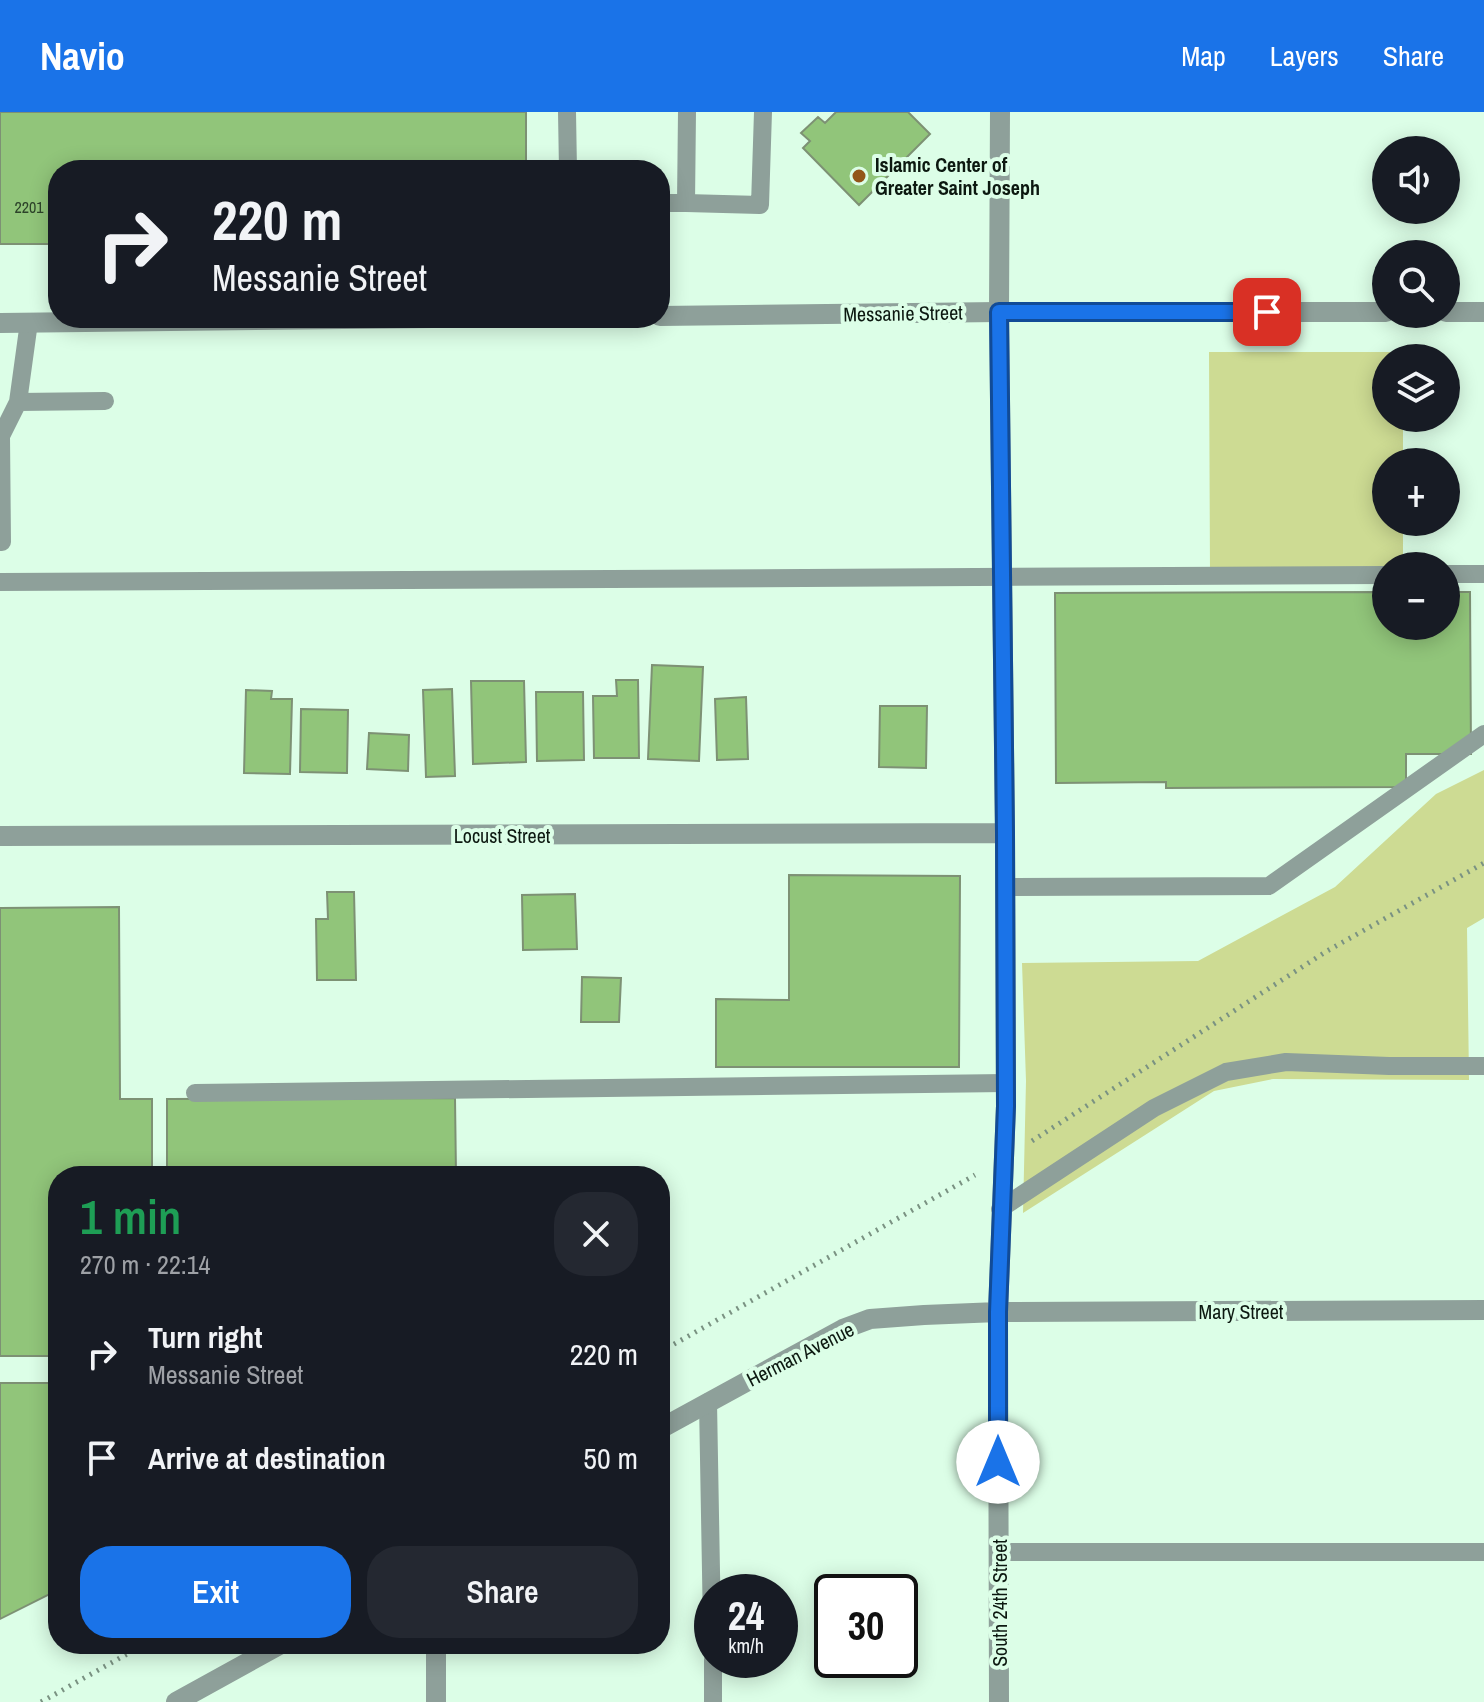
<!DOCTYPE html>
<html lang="en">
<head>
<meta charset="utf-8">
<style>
  body { margin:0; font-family:"Archivo Narrow",sans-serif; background:#242831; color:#f1f3f6; height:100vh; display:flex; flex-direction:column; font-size:30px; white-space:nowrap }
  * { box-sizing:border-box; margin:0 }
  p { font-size:26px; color:#9ea1a6 }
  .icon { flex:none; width:44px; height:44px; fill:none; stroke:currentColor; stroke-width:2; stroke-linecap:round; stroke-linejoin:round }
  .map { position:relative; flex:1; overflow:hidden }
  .sheet { position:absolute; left:48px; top:1054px; width:622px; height:488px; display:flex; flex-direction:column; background:#171b24; border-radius:32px; box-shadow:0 4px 20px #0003 }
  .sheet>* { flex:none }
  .top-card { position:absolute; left:48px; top:48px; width:622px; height:168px; border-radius:32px; box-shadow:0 4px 20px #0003; background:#171b24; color:#f1f3f6; overflow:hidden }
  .controls { position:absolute; left:1372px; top:24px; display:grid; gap:16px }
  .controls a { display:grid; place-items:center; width:88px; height:88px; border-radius:50%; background:#171b24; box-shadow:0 4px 20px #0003; font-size:40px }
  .speed { position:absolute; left:694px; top:1462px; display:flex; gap:16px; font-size:40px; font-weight:700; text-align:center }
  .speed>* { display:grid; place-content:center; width:104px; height:104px; border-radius:50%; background:#171b24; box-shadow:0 4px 20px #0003; line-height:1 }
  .speed small { font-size:20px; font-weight:400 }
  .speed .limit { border:4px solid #111; border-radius:12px; background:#fff; color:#111 }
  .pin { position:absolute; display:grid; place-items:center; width:68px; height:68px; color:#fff; margin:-34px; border-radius:16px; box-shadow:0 4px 12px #0006 }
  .me { position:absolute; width:88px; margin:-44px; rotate:0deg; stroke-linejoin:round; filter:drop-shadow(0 0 6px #0008) }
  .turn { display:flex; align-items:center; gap:28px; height:168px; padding:0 32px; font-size:36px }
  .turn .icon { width:104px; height:104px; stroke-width:2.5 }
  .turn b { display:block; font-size:56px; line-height:68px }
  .round { display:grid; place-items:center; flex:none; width:84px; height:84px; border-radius:32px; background:#242831 }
  .summary { display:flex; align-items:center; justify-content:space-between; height:136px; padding:0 32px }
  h1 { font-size:48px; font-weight:600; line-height:60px; color:#1e9e55 }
  .cta { display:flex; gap:16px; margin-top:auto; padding:16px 32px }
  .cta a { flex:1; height:92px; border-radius:32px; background:#1a73e8; color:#fff; font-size:32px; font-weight:600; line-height:92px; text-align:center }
  .cta a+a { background:#242831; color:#f1f3f6 }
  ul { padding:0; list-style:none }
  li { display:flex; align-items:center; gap:24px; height:104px; padding:0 32px }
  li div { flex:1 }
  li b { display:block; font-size:30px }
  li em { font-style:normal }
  header { display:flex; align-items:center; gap:48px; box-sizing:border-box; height:112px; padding:0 40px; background:#1a73e8; color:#fff }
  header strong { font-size:38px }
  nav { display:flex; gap:44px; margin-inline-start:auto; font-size:28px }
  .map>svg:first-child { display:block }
  .green { fill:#cddb93 }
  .building { fill:#91c57a; stroke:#7d9174; stroke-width:2 }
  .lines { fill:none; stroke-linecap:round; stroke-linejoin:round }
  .path { stroke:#7a9282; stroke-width:5; stroke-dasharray:2 6; stroke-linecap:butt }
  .service { stroke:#8ea09a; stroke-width:18 }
  .minor { stroke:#8ea09a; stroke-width:20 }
  .tertiary { stroke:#8ea09a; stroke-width:20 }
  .route-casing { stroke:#114b97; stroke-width:20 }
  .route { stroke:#1a73e8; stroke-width:14 }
  .poi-dot { fill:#935619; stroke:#dcfee7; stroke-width:3 }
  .labels { text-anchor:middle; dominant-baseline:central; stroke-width:8; stroke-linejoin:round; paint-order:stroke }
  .number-label { font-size:16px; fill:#2d432a }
  .poi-label { font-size:20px; font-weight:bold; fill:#0c1810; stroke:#dcfee7; text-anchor:start }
  .street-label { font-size:20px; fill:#0c1810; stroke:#dcfee7 }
</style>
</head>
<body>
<header>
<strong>Navio</strong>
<nav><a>Map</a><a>Layers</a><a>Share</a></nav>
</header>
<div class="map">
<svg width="1484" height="1590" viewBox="0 0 1484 1590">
  <rect width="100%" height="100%" fill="#dcfee7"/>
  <path class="green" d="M1209,240H1403V246H1386V306H1403V350H1386V410H1403V454H1386V462L1210,463Z
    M1484,658V806L1467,816L1469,968L1273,967L1214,979L1023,1101L1026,969L1022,851L1198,849L1335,775L1436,682Z"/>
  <path class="building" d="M0,0H526V53H324V58H58V132H0Z
    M836,0H908L930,22L859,93L803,36L810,29L801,21L818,5L825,11Z
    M1386,480V514H1446V480H1470L1471,642H1406V675L1166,676V670L1056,671L1055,481Z
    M652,553L703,555L699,649L648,647Z
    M616,568H638L639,646H594L593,584H617Z
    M471,569H524L526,650L473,652Z
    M452,577L455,664L426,665L423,578Z
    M246,578L272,579L271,587H292L290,662L244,661Z
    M536,580H583L584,648L537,649Z
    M746,585L748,647L717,648L715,587Z
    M880,594H927L926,656L879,655Z
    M301,597L348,598L347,661L300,660Z
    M369,621L409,623L408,659L367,657Z
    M789,763L960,764L959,955H716V887L789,888Z
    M327,780H354L356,868H317L316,807H328Z
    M575,782L577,837L523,838L522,783Z
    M119,795L120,987H152V1064H58V1244H0V796Z
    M582,865L621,866L619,910H581Z
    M455,986L456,1064H167V987Z
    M0,1271H58V1478L0,1507Z"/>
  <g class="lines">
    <path class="path" d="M1032,1029L1327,839L1484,751
      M660,1240L975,1063
      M41,1590L145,1532"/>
    <path class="service" d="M567,0L568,58
      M660,91H686L687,0
      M686,91L760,93L763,0
      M18,290L105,289
      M0,430H2L1,324L18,290L29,210
      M1446,462H1484
      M0,470L1386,463
      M1005,775L1269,774L1484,622
      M195,981L1006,971
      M1000,1097L1154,996L1226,960L1286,950L1389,954H1484
      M708,1290L712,1516
      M999,1440H1484
      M713,1548V1590"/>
    <path class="minor" d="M0,724L1005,721
      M660,1317L843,1217L870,1207L924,1203L998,1200L1484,1198
      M436,1532V1590
      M176,1590L281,1532
      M999,1590L998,1200L1006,994L1005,721L999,200L1000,0"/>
    <path class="tertiary" d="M1446,200H1484
      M660,204L999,200H1386
      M0,211L433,206"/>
  </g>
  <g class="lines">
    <defs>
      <path id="route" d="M998,1350V1200L1006,994L1005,721L999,200H1267"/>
    </defs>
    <use href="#route" class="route-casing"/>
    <use href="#route" class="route"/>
  </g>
  <circle class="poi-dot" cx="859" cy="64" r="8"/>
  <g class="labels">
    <g class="number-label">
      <text x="29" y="95">2201</text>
    </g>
    <g class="poi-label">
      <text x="875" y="52">Islamic Center of<tspan x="875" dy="23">Greater Saint Joseph</tspan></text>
    </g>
    <g class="street-label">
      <text transform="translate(903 201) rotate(-1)">Messanie Street</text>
      <text x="502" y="723">Locust Street</text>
      <text x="1241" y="1199">Mary Street</text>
      <text transform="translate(800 1242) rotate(-27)">Herman Avenue</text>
      <text transform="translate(999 1491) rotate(-90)">South 24th Street</text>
    </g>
  </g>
</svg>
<div class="controls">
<a><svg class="icon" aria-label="sound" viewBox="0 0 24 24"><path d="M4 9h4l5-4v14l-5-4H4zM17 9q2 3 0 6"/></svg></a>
<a><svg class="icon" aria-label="search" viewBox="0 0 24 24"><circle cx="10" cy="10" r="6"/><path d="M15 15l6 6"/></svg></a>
<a><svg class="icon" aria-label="layers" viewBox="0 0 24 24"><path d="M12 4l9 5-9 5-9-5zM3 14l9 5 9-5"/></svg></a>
<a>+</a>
<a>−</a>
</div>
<div class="speed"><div>24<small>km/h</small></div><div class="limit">30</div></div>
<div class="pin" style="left:1267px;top:200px;background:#d93025"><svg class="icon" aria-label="arrive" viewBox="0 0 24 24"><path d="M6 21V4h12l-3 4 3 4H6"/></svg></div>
<svg class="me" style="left:998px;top:1350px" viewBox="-20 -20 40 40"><circle r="19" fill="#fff"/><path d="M0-13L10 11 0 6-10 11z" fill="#1a73e8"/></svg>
<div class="top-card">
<div class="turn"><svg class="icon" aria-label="right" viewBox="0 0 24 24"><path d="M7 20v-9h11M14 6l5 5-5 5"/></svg><div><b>220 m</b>Messanie Street</div></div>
</div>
<section class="sheet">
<div class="summary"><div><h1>1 min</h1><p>270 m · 22:14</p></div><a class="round"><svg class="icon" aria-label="close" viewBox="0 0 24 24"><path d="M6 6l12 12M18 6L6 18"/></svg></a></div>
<ul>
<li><svg class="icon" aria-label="right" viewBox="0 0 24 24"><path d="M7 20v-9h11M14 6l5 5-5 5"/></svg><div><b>Turn right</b><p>Messanie Street</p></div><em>220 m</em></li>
<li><svg class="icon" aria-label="arrive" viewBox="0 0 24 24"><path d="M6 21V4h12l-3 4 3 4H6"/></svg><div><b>Arrive at destination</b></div><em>50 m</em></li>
</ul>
<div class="cta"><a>Exit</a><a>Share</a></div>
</section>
</div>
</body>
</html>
